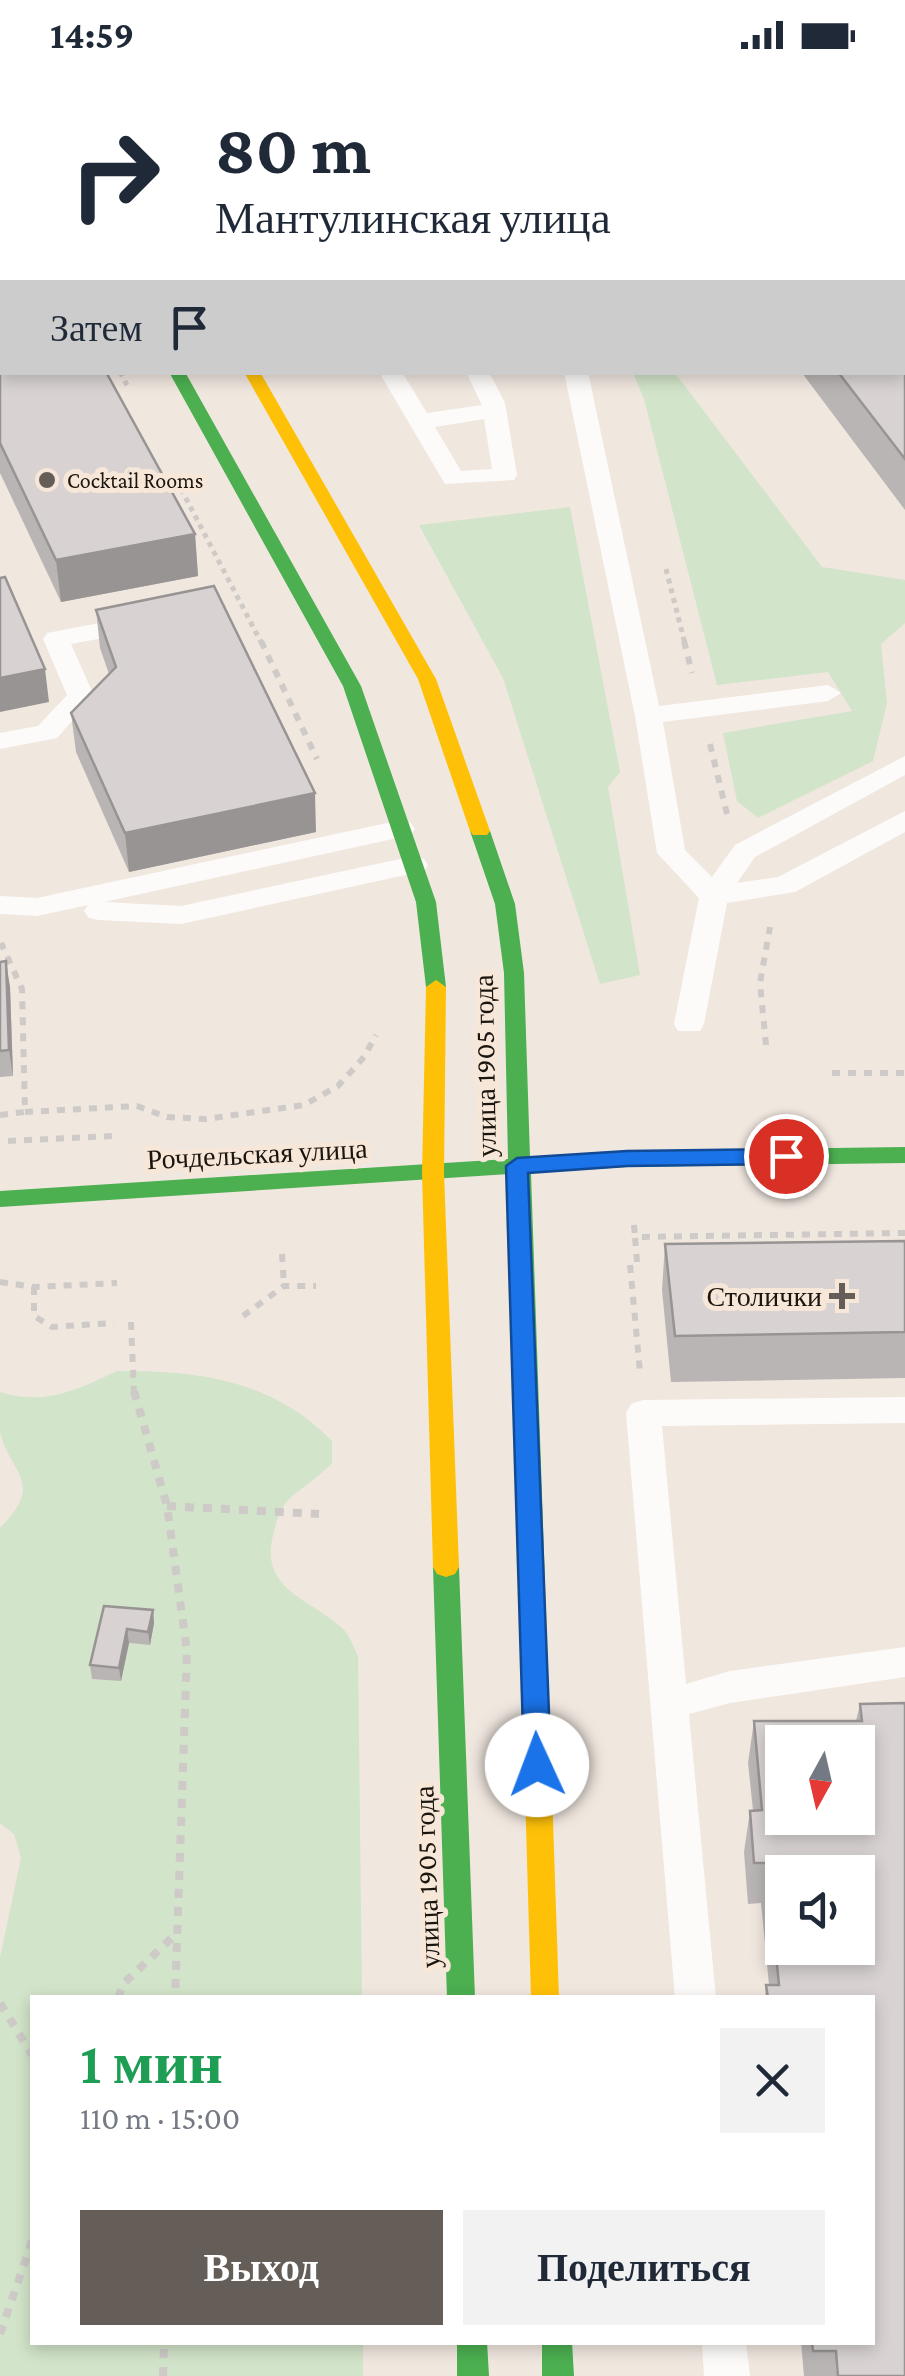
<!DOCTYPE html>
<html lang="ru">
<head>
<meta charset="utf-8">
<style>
  body { margin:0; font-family:"Crimson Pro",serif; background:#f2f2f3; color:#1f2937; height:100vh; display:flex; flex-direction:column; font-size:38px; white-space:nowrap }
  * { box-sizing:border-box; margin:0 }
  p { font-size:32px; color:#747a83 }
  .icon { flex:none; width:55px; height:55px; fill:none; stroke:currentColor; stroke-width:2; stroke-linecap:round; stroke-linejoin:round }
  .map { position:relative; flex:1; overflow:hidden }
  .side { position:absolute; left:30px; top:1925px; width:845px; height:350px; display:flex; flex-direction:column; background:#fff; border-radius:0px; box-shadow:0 5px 15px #0003 }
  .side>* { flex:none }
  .guide { position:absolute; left:0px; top:0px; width:905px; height:305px; box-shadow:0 5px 15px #0003; background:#fff; color:#1f2937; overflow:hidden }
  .needle { width:65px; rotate:188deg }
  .controls { position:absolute; left:765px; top:1655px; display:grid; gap:20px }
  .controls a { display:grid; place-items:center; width:110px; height:110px; border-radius:0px; background:#fff; box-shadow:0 5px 15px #0003; font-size:50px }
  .pin { position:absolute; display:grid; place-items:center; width:85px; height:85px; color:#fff; margin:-42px; border:5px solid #fff; border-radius:50%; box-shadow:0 2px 10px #0007 }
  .me { position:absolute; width:110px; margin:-55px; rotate:358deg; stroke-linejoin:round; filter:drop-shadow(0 0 8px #0008) }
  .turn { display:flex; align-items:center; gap:35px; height:210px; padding:0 50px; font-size:45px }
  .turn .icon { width:130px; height:130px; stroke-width:2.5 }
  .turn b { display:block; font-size:70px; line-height:85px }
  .then { display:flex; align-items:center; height:95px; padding:0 50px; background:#0003; gap:20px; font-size:38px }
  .round { display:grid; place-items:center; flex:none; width:105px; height:105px; border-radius:0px; background:#f2f2f3 }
  .overview { display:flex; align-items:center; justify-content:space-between; height:170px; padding:0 50px }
  h1 { font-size:60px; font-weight:600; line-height:75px; color:#1e9e55 }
  .primary-button { display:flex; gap:20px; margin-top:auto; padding:20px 50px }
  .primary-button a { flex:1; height:115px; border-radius:0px; background:#655e58; color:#fff; font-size:40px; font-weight:600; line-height:115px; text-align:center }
  .primary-button a+a { background:#f2f2f3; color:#1f2937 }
  .status { display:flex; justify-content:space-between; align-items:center; height:70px; padding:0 50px; background:#fff; direction:ltr }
  .status svg { height:28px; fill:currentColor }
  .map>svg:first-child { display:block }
  .green { fill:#d2e4c9 }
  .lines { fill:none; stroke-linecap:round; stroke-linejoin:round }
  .path-far2 { stroke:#cecac7; stroke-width:5; stroke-dasharray:5 5; stroke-linecap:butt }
  .path-far1 { stroke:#cecac7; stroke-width:6; stroke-dasharray:8 8; stroke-linecap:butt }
  .path { stroke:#cecac7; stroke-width:8; stroke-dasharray:9 9; stroke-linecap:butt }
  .lane { fill:#fdfbfa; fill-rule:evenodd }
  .fast { fill:#4caf50; fill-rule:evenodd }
  .slow { fill:#ffc107; fill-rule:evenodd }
  .wall { fill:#bab5b5 }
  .shaded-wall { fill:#979493 }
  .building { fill:#d8d3d2; stroke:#979493; stroke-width:2.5; fill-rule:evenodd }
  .route { fill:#1a73e8; stroke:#114b97; stroke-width:2.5 }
  .poi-dot { fill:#655e58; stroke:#f7e7d8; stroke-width:4 }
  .labels { text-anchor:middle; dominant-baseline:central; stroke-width:10; stroke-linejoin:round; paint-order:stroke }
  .far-poi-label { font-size:22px; fill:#1a150f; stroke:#f7e7d8; text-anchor:start }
  .street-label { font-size:28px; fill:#1a150f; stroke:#f7e7d8 }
  .poi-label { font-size:28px; fill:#1a150f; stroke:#f7e7d8; text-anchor:end }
</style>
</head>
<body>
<div class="status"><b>14:59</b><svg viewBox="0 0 49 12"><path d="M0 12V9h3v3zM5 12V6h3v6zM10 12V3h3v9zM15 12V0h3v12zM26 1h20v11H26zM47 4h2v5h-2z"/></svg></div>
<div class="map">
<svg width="905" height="2306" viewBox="0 0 905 2306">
  <rect width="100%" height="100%" fill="#f0e7df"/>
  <path class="green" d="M633,303H675L822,497L905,510V553L881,574L887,633L873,691L758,748L737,731L723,663L852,641L828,602L717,615L644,329Z
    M570,437L620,702L608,717L640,905L600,914L503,608L419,455Z
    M117,1301C197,1300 273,1310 332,1371V1393C319,1407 304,1416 290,1428C279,1439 275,1455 272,1470C262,1522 314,1530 343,1559C350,1566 354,1578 358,1586L362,1927L32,1928V2272L363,2273V2306H0V1888L21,1788L14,1764L0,1753V1458C45,1412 12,1406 0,1363C0,1352 0,1334 0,1322C44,1336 77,1320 117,1301Z"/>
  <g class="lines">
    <path class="path-far2" d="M0,78L2,82
      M120,302L129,319
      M181,419L262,574
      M666,499L685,574"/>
    <path class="path-far1" d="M261,571L317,689
      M684,571L692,603
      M710,674L727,744
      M766,975L760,913L770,857
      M832,1003H905
      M25,1042L137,1036L167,1047L206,1049L304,1035L338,1016L364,987L376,965
      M0,1045L25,1042L22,919L1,873
      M8,1071L112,1066
      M634,1155L635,1167
      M282,1184L284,1216
      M637,1192L635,1167L905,1163
      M630,1195L640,1302
      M0,1212L34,1217L117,1213
      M34,1217V1246L52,1257L114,1253
      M243,1246L284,1216H316
      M131,1252L134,1324"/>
    <path class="path" d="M134,1321L167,1436L187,1581L175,1928
      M167,1436L319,1444
      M118,1928L124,1913L177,1863
      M0,1933L32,1985
      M0,2264L32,2171
      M163,2306L164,2272"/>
    <path class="lane" d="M435,0H456L457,2H437Z
      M379,302H402L427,343L482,335L466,302H489L505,333L517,405L514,410L445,414ZM484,349L492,399L461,401L435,357Z
      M564,302H588L659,636L828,615L841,623L828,631L663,652L685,780L712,807L735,775L905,686V705L755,787L737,813L778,807L905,741V762L795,822L727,833L704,954L700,961H678L674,954L699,828L657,783L635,646Z
      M142,545L155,553L151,559L71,574L94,626L57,668L0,679V663L38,656L67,625L43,569L47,563Z
      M401,750L411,753L415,759L411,765L104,832L181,836L414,786L424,789L428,795L424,801L181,854L99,850L89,848L84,841L88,835L37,846L0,844V826L37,828Z
      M905,1327V1353L662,1356L686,1614L730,1601L905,1577V1607L730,1633L689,1644L716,1928H675L626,1343L631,1334L643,1330Z
      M702,2272H746L750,2306H704Z"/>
    <path class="fast" d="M7,0H21L22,2H8Z
      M67,0H82L83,2H69Z
      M169,302H185L361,616L436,832L446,917L443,922L436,924L426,917L416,832L343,616Z
      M480,755L490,761L515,834L524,903L530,1087L627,1081L905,1077V1093L627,1097L531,1103L545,1514L541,1521L532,1524L523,1521L519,1514L509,1104L0,1137V1121L508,1089L504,903L495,834L470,761Z
      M446,1487L455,1490L459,1497L475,1928H447L433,1497L437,1490Z
      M457,2272H487L489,2306H457Z
      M542,2272H572L574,2306H542Z"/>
    <path class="slow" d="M244,302H260L436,609L490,761L487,765H473L470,761L418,609Z
      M436,910L446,917L444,1103L459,1497L455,1504L446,1507L437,1504L433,1497L422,1103L426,917Z
      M532,1504L541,1507L545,1514L559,1928H531L519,1514L523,1507Z"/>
  </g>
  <path class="wall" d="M791,0H905V140L902,137V2H790Z
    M0,110L2,302L195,464L198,506L61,532L0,403Z
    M905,177V440L802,303L902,302V178Z
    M96,540L316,762L129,802L76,682L71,643L109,604L100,578Z
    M0,892L10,917L13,1006L0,1007Z
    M905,1171V1308L671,1312L662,1220L665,1174Z
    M104,1536L153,1540L154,1553L150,1575L129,1573L121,1611L92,1609L90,1595Z
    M905,1633V2306H804L801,2272H872V1928H765L766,1915H769L761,1833L748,1834L744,1782L750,1741L753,1740L748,1693L754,1651H856L860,1634Z"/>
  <path class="shaded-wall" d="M195,464L198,506L61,532L56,490Z
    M45,599L49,632L0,642V608Z
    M315,723L316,762L129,802L125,763Z
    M6,891L10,917L13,1006L9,980Z
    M153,1540L154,1553L150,1575L148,1562Z
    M127,1559L129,1573L121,1611L119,1598Z"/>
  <path class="building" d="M819,0H905V93L902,90V2H822Z
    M0,110L2,111V262L0,263Z
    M905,177V389L838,302H902V178Z
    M2,262V302H106L195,464L56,490L0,373V263Z
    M5,507L45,599L0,608V508Z
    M214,516L315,723L125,763L71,643L116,597L96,540Z
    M6,891L9,980L0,981V892Z
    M905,1171V1262L675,1266L665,1174Z
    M104,1536L153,1540L148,1562L127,1559L119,1598L90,1595Z
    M905,1633V2306H838L836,2281H813L812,2272H872V1928H768L766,1915H779L767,1793H754L750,1741L762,1740L754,1651H862L860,1634ZM782,1672H858V1748H782ZM782,1802H858V1878H782Z"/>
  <path class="route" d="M786,1079L797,1086L786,1094L627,1096L528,1103L551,1695L547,1703L537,1706L528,1703L524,1695L506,1096L517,1088L627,1081Z"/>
  <g class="poi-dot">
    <circle cx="47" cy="410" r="10"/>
    <path d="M837 1211h10v10h10v10h-10v10h-10v-10h-10v-10h10z"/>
  </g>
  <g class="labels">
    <g class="far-poi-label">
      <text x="67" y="410">Cocktail Rooms</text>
    </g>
    <g class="street-label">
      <text transform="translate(485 996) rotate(-91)">улица 1905 года</text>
      <text transform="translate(257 1084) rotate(-3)">Рочдельская улица</text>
      <text transform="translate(427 1807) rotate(-92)">улица 1905 года</text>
    </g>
    <g class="poi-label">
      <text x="822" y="1226">Столички</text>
    </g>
  </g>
</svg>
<div class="controls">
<a><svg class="needle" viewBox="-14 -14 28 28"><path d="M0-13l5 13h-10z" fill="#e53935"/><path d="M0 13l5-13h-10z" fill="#747a83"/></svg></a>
<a><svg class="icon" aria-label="sound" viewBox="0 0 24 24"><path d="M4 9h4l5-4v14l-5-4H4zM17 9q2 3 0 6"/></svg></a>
</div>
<div class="pin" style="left:786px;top:1086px;background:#d93025"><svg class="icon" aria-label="arrive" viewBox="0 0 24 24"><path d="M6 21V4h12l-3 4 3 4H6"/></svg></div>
<svg class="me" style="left:537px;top:1695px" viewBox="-20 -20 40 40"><circle r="19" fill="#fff"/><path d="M0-13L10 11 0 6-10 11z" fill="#1a73e8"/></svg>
<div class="guide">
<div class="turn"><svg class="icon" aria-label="right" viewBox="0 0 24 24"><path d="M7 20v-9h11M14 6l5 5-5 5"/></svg><div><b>80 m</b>Мантулинская улица</div></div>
<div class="then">Затем<svg class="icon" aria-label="arrive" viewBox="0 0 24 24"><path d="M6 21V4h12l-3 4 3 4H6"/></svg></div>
</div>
<section class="side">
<div class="overview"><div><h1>1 мин</h1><p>110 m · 15:00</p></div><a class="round"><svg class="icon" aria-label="close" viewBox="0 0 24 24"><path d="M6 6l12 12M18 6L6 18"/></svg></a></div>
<div class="primary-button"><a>Выход</a><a>Поделиться</a></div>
</section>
</div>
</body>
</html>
